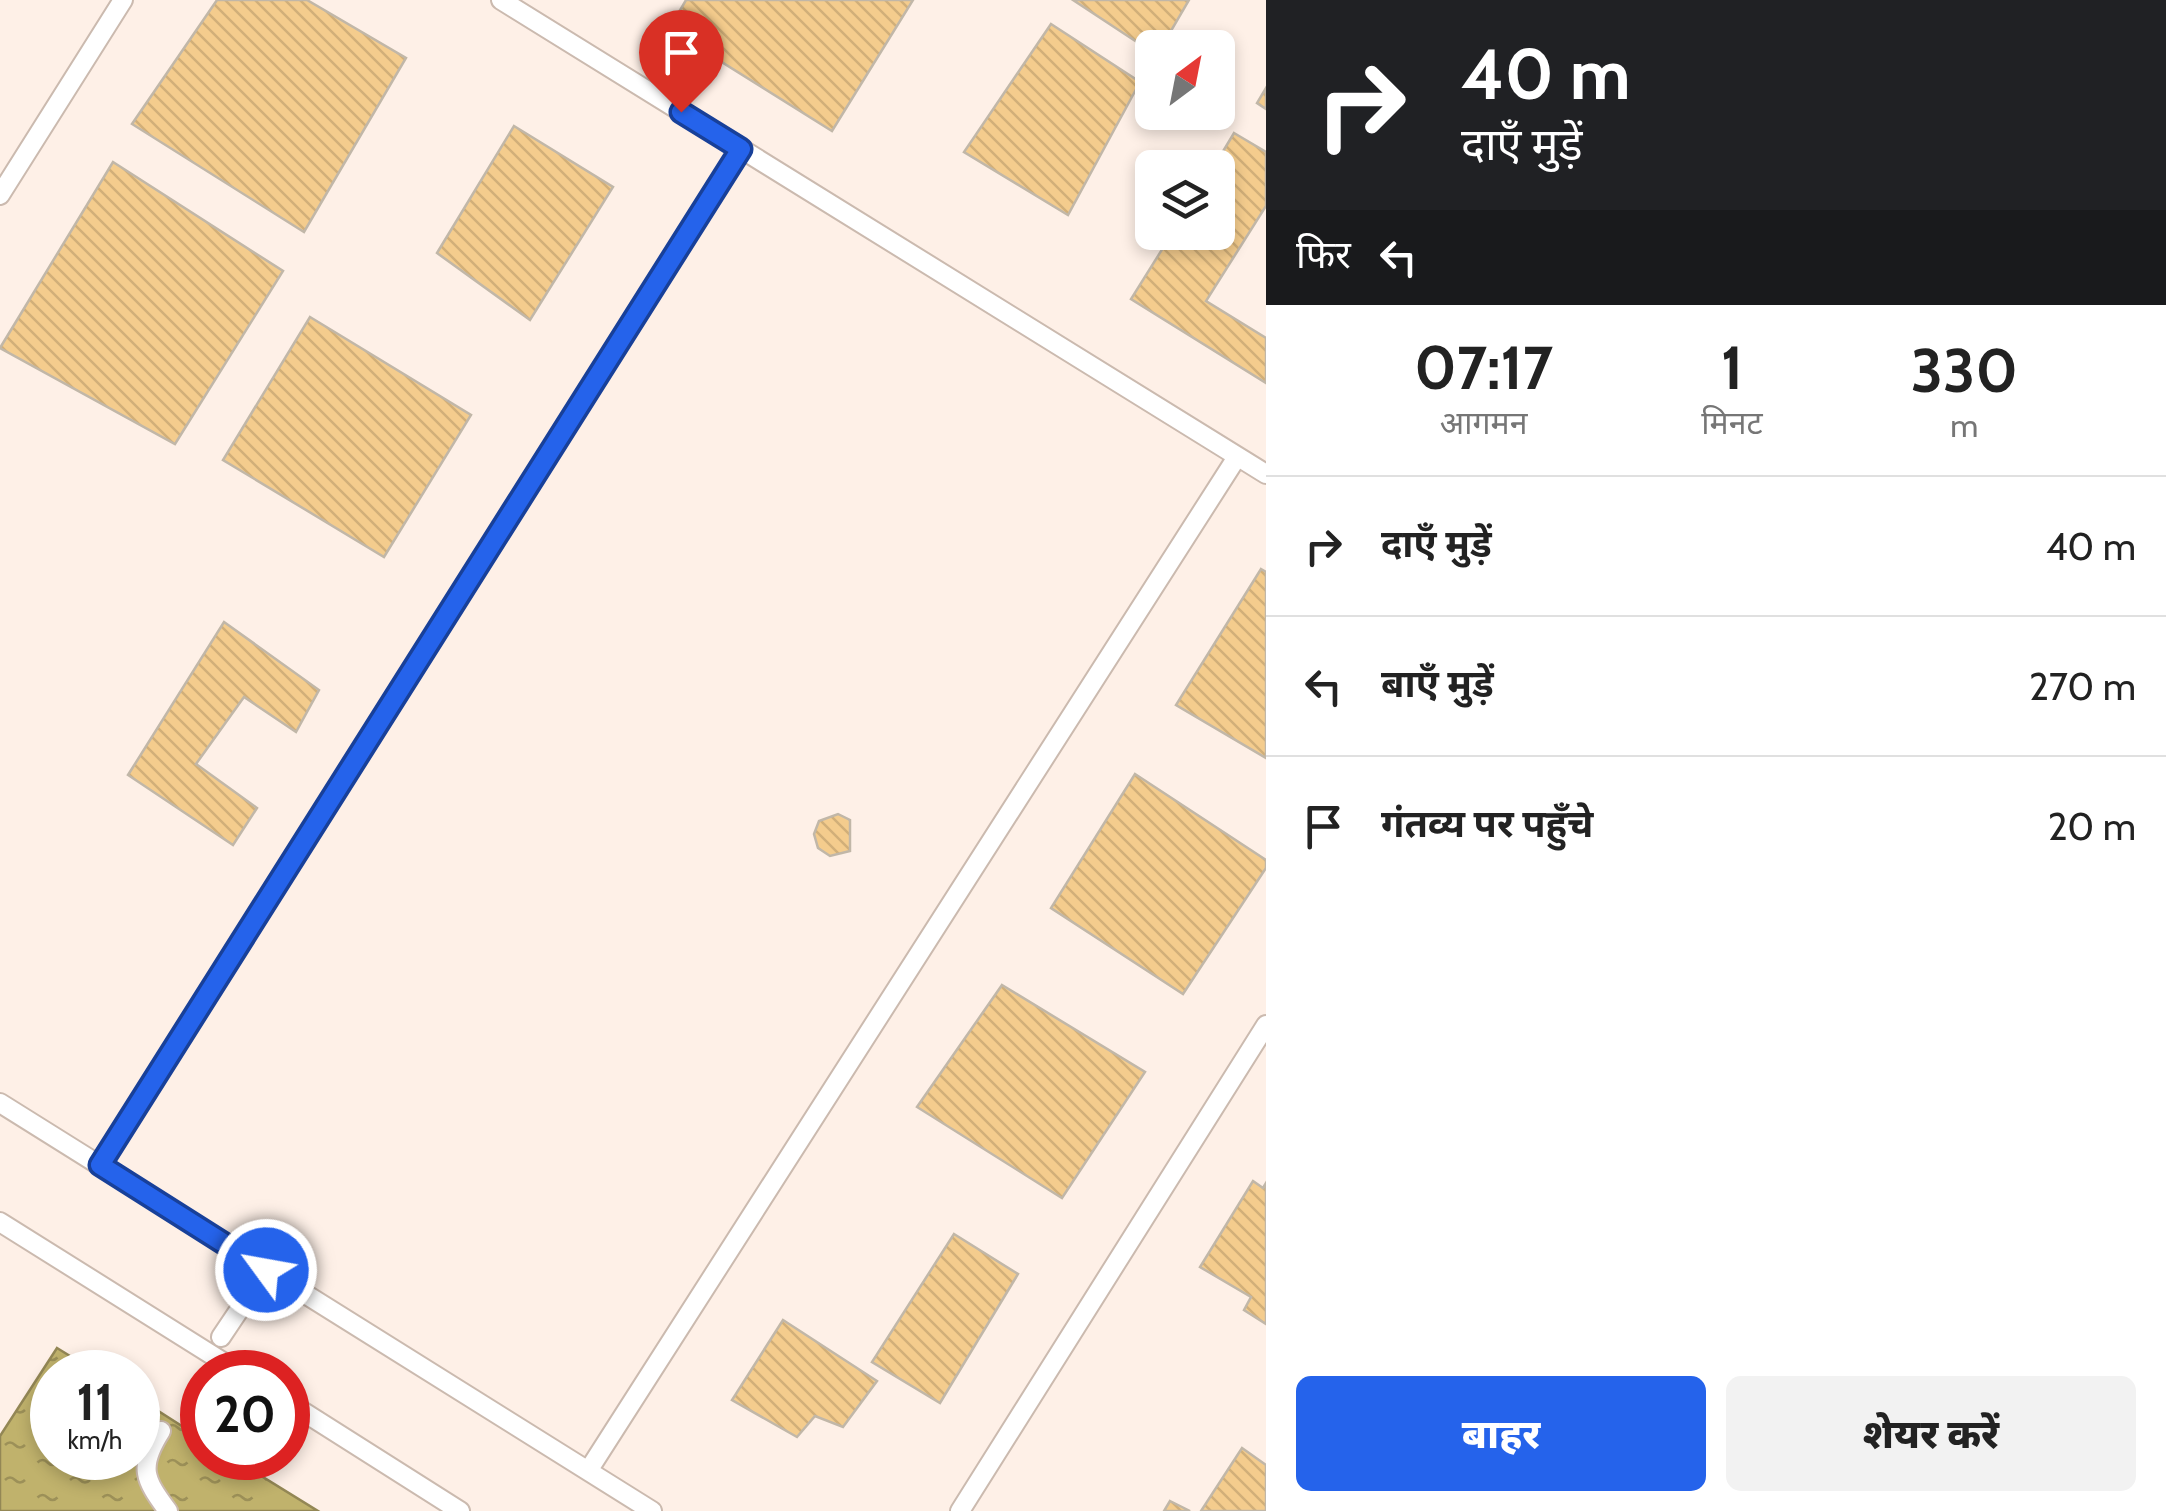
<!DOCTYPE html>
<html lang="hi">
<head>
<meta charset="utf-8">
<style>
  body { margin:0; font-family:Cabin,"Noto Sans Devanagari",sans-serif; background:#f2f2f2; color:#222; height:100vh; display:flex; flex-direction:column; font-size:38px; white-space:nowrap }
  * { box-sizing:border-box; margin:0 }
  p { font-size:32px; color:#767676 }
  .icon { flex:none; width:55px; height:55px; fill:none; stroke:currentColor; stroke-width:2; stroke-linecap:round; stroke-linejoin:round }
  .map { position:relative; flex:1; overflow:hidden }
  .sheet { display:flex; flex-direction:column; background:#fff; width:900px }
  .sheet>* { flex:none }
  .banner { background:#202124; color:#fff; overflow:hidden }
  .needle { width:65px; rotate:32deg }
  .buttons { position:absolute; left:1135px; top:30px; display:grid; gap:20px }
  .buttons a { display:grid; place-items:center; width:100px; height:100px; border-radius:15px; background:#fff; box-shadow:0 5px 15px #0003; font-size:50px }
  .speed { position:absolute; left:30px; top:1350px; display:flex; gap:20px; font-size:50px; font-weight:700; text-align:center }
  .speed>* { display:grid; place-content:center; width:130px; height:130px; border-radius:50%; background:#fff; box-shadow:0 5px 15px #0003; line-height:1 }
  .speed small { font-size:25px; font-weight:400 }
  .speed .limit { border:15px solid #d22; background:#fff; color:#111 }
  .pin { position:absolute; display:grid; place-items:center; width:85px; height:85px; color:#fff; margin:-102px -42px; border-radius:50% 50% 50% 0; rotate:-45deg; box-shadow:0 0 10px #0007 }
  .pin .icon { rotate:45deg }
  .me { position:absolute; width:110px; margin:-55px; rotate:302deg; stroke-linejoin:round; filter:drop-shadow(0 0 8px #0008) }
  .turn { display:flex; align-items:center; gap:35px; height:210px; padding:0 30px; font-size:45px }
  .turn .icon { width:130px; height:130px; stroke-width:2.5 }
  .turn b { display:block; font-size:70px; line-height:85px }
  .then { display:flex; align-items:center; height:95px; padding:0 30px; background:#0003; gap:20px; font-size:38px }
  .eta { display:flex; justify-content:space-evenly; align-items:center; height:170px; text-align:center }
  .eta b { font-size:60px; font-weight:800; line-height:70px }
  .primary-button { display:flex; gap:20px; margin-top:auto; padding:20px 30px }
  .primary-button a { flex:1; height:115px; border-radius:15px; background:#2563eb; color:#fff; font-size:40px; font-weight:800; line-height:115px; text-align:center }
  .primary-button a+a { background:#f2f2f2; color:#222 }
  ul { padding:0; list-style:none }
  li { display:flex; align-items:center; gap:30px; height:140px; padding:0 30px; border-top:2px solid #e0e0e0 }
  li div { flex:1 }
  li b { display:block; font-size:38px }
  li em { font-style:normal }
  main { display:flex; flex:1; min-height:0 }
  .map>svg:first-child { display:block }
  .water { fill:url(#water-ripples); stroke:#938755; stroke-width:2.5 }
  .building { fill:url(#building-back-hatch); stroke:#c1b7a8; stroke-width:2.5 }
  .lines { fill:none; stroke-linecap:round; stroke-linejoin:round }
  .service-casing { stroke:#cbbaaf; stroke-width:22 }
  .service { stroke:#fff; stroke-width:18 }
  .route-casing { stroke:#184099; stroke-width:25 }
  .route { stroke:#2563eb; stroke-width:18 }
</style>
</head>
<body>
<main>
<div class="map">
<svg width="1266" height="1511" viewBox="0 0 1266 1511">
  <defs>
    <pattern id="water-ripples" width="26" height="14" patternUnits="userSpaceOnUse" patternTransform="scale(2.5)"><rect width="26" height="14" fill="#c0b26c"/><path d="M2 4q2-2 4 0t4 0M15 11q2-2 4 0t4 0" fill="none" stroke="#9c9058"/></pattern>
    <pattern id="building-back-hatch" width="6" height="6" patternUnits="userSpaceOnUse" patternTransform="scale(2.5)"><rect width="6" height="6" fill="#f4cc8d"/><path d="M-1 5l2 2M0 0l6 6M5-1l2 2" fill="none" stroke="#d1af79"/></pattern>
  </defs>
  <rect width="100%" height="100%" fill="#fef0e7"/>
  <path class="water" d="M57,1348L96,1372H52V1458H138V1398L202,1439V1458H232L318,1511H0V1436Z"/>
  <path class="building" d="M217,0H307L406,58L304,232L132,124Z
    M686,0H913L832,131L669,29Z
    M1073,0H1189L1161,48H1152V52Z
    M1051,24L1140,82L1068,215L964,152Z
    M1266,88V109L1257,103Z
    M514,126L613,187L530,320L437,253Z
    M1234,133L1266,152V206L1206,301L1266,338V383L1131,299L1173,232H1218V168H1213Z
    M113,162L283,271L175,444L0,348Z
    M310,317L471,415L384,557L223,460Z
    M1261,569L1266,572V758L1176,705Z
    M224,622L319,690L296,732L244,697L196,764L257,808L233,845L128,775Z
    M1135,774L1266,860V868L1183,994L1051,908Z
    M838,814L850,820V851L830,856L818,848L814,834L819,821Z
    M1002,985L1145,1072L1062,1198L917,1107Z
    M1253,1181L1263,1188L1266,1183V1324L1244,1310L1251,1297L1200,1267Z
    M954,1234L1018,1274L940,1403L872,1362Z
    M783,1320L877,1381L843,1427L815,1416L797,1437L732,1400Z
    M1242,1448L1266,1465V1511H1201Z
    M1170,1501L1190,1511H1164Z"/>
  <g class="lines">
    <defs>
      <path id="service" d="M501,0L1266,474
        M0,195L123,0
        M0,1103L652,1511
        M100,1165L741,149
        M0,1222L239,1372
        M221,1337L266,1270
        M288,1402L460,1511
        M161,1431C138,1467 144,1479 168,1511
        M588,1471L1237,457
        M960,1511L1266,1025"/>
    </defs>
    <use href="#service" class="service-casing"/>
    <use href="#service" class="service"/>
  </g>
  <g class="lines">
    <defs>
      <path id="route" d="M266,1270L100,1165L741,149L681,112"/>
    </defs>
    <use href="#route" class="route-casing"/>
    <use href="#route" class="route"/>
  </g>
</svg>
<div class="buttons">
<a><svg class="needle" viewBox="-14 -14 28 28"><path d="M0-13l5 13h-10z" fill="#e53935"/><path d="M0 13l5-13h-10z" fill="#767676"/></svg></a>
<a><svg class="icon" aria-label="layers" viewBox="0 0 24 24"><path d="M12 4l9 5-9 5-9-5zM3 14l9 5 9-5"/></svg></a>
</div>
<div class="speed"><div>11<small>km/h</small></div><div class="limit">20</div></div>
<div class="pin" style="left:681px;top:112px;background:#d93025"><svg class="icon" aria-label="arrive" viewBox="0 0 24 24"><path d="M6 21V4h12l-3 4 3 4H6"/></svg></div>
<svg class="me" style="left:266px;top:1270px" viewBox="-20 -20 40 40"><circle r="17" fill="#2563eb" stroke="#fff" stroke-width="3"/><path d="M0-11L8 9 0 5-8 9z" fill="#fff"/></svg>
</div>
<section class="sheet">
<div class="banner">
<div class="turn"><svg class="icon" aria-label="right" viewBox="0 0 24 24"><path d="M7 20v-9h11M14 6l5 5-5 5"/></svg><div><b>40 m</b>दाएँ मुड़ें</div></div>
<div class="then">फिर<svg class="icon" aria-label="left" viewBox="0 0 24 24"><path d="M17 20v-9H6M10 6l-5 5 5 5"/></svg></div>
</div>
<div class="eta">
<div><b>07:17</b><p>आगमन</p></div>
<div><b>1</b><p>मिनट</p></div>
<div><b>330</b><p>m</p></div>
</div>
<ul>
<li><svg class="icon" aria-label="right" viewBox="0 0 24 24"><path d="M7 20v-9h11M14 6l5 5-5 5"/></svg><div><b>दाएँ मुड़ें</b></div><em>40 m</em></li>
<li><svg class="icon" aria-label="left" viewBox="0 0 24 24"><path d="M17 20v-9H6M10 6l-5 5 5 5"/></svg><div><b>बाएँ मुड़ें</b></div><em>270 m</em></li>
<li><svg class="icon" aria-label="arrive" viewBox="0 0 24 24"><path d="M6 21V4h12l-3 4 3 4H6"/></svg><div><b>गंतव्य पर पहुँचे</b></div><em>20 m</em></li>
</ul>
<div class="primary-button"><a>बाहर</a><a>शेयर करें</a></div>
</section>
</main>
</body>
</html>
